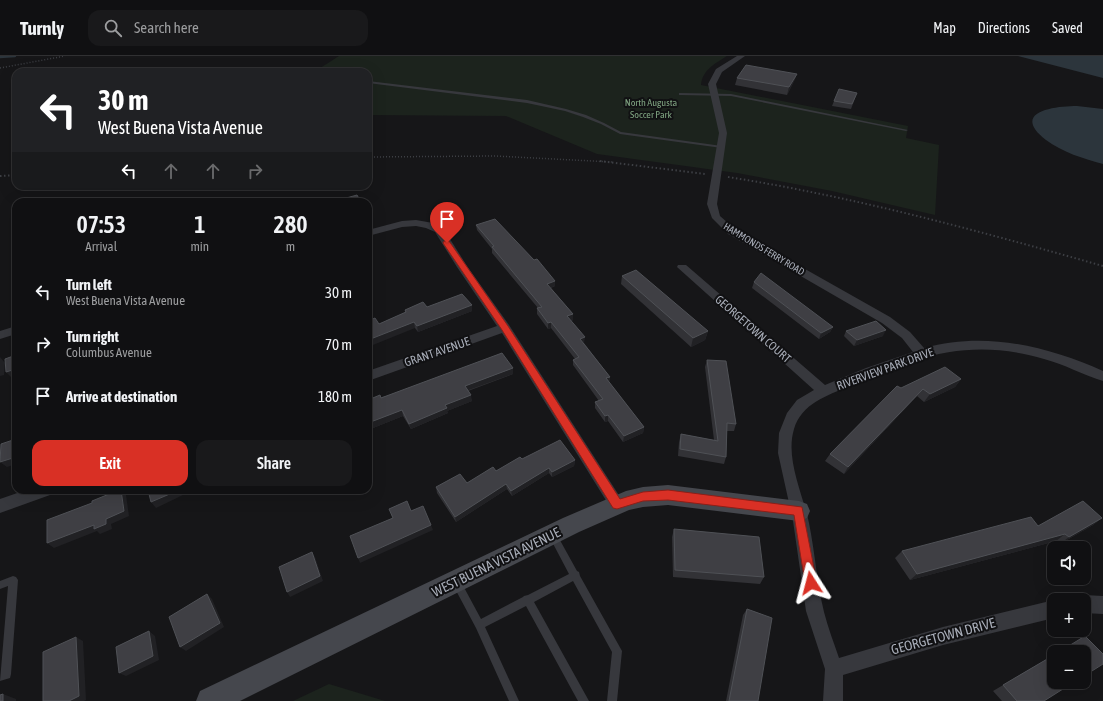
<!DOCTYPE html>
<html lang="en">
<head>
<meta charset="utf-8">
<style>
  body { margin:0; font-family:"Asap Condensed",sans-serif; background:#19191b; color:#f1f3f6; height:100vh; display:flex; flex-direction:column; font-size:15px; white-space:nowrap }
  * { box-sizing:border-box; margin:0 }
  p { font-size:13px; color:#9c9d9f }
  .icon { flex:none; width:22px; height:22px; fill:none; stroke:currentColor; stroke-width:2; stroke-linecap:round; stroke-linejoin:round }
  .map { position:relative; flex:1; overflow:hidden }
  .drawer { position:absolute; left:12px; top:142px; width:360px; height:296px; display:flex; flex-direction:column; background:#101012; border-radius:12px; box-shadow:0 4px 16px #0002,0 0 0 1px #303032 }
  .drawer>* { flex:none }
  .top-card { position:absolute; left:12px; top:12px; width:360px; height:122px; border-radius:12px; box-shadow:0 4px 16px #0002,0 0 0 1px #303032; background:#202124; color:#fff; overflow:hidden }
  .tools { position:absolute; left:1047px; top:485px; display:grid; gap:8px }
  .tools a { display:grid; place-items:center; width:44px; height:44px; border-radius:8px; background:#101012; box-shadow:0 4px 16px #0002,0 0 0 1px #303032; font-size:20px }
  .pin { position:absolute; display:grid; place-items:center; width:34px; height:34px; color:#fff; margin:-41px -17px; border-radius:50% 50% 50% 0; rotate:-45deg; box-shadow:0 0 4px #0007 }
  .pin .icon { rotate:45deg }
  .me { position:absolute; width:44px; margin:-22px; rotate:351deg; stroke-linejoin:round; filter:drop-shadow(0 0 3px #0008) }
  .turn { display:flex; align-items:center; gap:14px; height:84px; padding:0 20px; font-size:18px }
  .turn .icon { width:52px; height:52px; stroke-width:2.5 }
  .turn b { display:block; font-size:28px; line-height:34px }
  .lanes { display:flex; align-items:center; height:38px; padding:0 20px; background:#0003; justify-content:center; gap:20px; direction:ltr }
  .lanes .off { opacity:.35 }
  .eta { display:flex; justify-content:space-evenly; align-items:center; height:68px; text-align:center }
  .eta b { font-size:24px; font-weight:600; line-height:28px }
  .button { display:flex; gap:8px; margin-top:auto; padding:8px 20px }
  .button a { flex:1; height:46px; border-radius:12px; background:#d93025; color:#fff; font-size:16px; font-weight:600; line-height:46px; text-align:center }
  .button a+a { background:#19191b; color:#f1f3f6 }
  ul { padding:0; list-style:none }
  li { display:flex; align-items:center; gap:12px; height:52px; padding:0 20px }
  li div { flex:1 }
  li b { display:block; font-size:15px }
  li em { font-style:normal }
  header { display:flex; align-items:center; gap:24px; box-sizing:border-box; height:56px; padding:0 20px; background:#101012; border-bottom:1px solid #303032 }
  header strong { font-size:19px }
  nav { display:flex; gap:22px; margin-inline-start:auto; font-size:14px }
  .search { width:280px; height:36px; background:#19191b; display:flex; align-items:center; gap:10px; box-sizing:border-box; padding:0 14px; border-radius:12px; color:#9c9d9f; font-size:15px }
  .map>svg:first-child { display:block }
  .green { fill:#1c231d }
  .water { fill:#2c353c }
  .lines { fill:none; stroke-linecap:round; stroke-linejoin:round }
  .stream { stroke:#2c353c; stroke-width:2.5 }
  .path-far1 { stroke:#3d3f44; stroke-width:1.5; stroke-dasharray:1 2; stroke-linecap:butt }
  .path { stroke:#3d3f44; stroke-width:2; stroke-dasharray:1.5 2.5; stroke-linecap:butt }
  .lane { fill:#37383d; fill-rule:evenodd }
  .street { fill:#37383d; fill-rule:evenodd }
  .secondary { fill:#45474d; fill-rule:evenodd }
  .wall { fill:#323236 }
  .shaded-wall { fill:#212124 }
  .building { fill:#3f3f44; stroke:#4f5156 }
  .route { fill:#d93025; stroke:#8d1f18 }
  .labels { text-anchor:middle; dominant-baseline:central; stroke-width:4; stroke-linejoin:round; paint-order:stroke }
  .far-park-label { font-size:10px; fill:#7fa381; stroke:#111113 }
  .far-street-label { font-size:10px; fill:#a8adb8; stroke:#111113 }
  .street-label { font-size:12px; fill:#a8adb8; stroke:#111113 }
  .near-street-label { font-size:14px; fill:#a8adb8; stroke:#111113 }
</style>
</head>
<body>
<header>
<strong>Turnly</strong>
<div class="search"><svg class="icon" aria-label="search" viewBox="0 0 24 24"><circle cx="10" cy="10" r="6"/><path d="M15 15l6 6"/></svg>Search here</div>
<nav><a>Map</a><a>Directions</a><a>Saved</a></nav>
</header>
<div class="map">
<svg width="1103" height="645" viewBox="0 0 1103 645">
  <rect width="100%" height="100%" fill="#161618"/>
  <path class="green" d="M339,0H727C716,7 702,14 701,29L908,70L906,82L939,89L935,159L832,135L737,117L597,98L506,60L368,59V16H314Z
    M329,628L385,645H293Z"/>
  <path class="water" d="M1018,0H1103V22Z
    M1077,50L1103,53V108C1084,103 1062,96 1046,84C1010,56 1054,50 1077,50Z"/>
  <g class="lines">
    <path class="stream" d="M0,1L15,0"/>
    <path class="path-far1" d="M0,12L65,0
      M368,101L495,100L612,106"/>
    <path class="path" d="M600,105L705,118
      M0,120L16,119
      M728,121C855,141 979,175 1103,210"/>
    <path class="lane" d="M368,25L527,44L566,53L586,59L604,67L621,76L722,90L724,91L722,92L620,78L601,68L583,61L565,55L527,47L368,27Z
      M679,37L731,38L908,74L906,75L731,40L680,39H679Z
      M553,476L556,477L577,515L579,516L580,520L622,595L617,645H607L612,596L573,525L534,546L589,645H578L526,550L485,571L519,645H509L476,572L452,527L454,524L457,523L460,524L481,563L523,541L524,540L528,539L569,518L549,480L550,477Z
      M13,520L16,521L18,524L11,618L10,622L0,625L8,530L0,533V525Z"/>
    <path class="street" d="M737,0H745L722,16L716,28L727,77L717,148L720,160L736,174L890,261L910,276L924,292C986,275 1046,290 1103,315V325C1083,319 1064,308 1044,303C970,281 916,300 849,330C827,340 802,347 794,373C785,403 803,438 809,467C815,497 817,527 824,556C828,572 834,587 839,602L943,571L1054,544V562L943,589L843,619V645H823L825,613L806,555L793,465L778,397L779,377L787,357L797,344L814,334L677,211L678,209H686L825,329L866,312L913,296L902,282L882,267L728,178L712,162L707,148L719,77L708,28L716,13Z
      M416,164L433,167L443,172L467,210L509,269L622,444L625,449L622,454L617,456L612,454L502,277L368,325V315L497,270L457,211L435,176L426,172L416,170L402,171L368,180V174L402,165Z
      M16,270V278L0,283V275Z
      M26,434H53L50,439L0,457V443Z
      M1084,539L1103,540V558L1084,557V544H1077Z"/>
    <path class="secondary" d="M668,429L799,445L807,448L810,455L807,462L799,465L668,449L643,451L629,454L579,476L240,645H196L200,635L563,462L626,435L643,431Z"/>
  </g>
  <path class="wall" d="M797,18L794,25L787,39L735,29L737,22Z
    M857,37L851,53L832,50L834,45Z
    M476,169L555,230L551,232L573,258V264L571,265L584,287L610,321L609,326L644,371L643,377L623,386L608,365L605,366L595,352V346L599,345L573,309V304L575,303L551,272L548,273L537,258V252H538L492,197V193L477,174Z
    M622,220L708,275L705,284L691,291L621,228Z
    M754,226L833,271L830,276L819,283L752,232Z
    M427,251L472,255L418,276L415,272L379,268L405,257V254Z
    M846,275L883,280L854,290L844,280Z
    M707,304L736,368L734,375H727L726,401L724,408L678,400L679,386L681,378L714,384L705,311Z
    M513,312V318L468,335L472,345L447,355L448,357L411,373L403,360L368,374V344Z
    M961,323L955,331L924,346L917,340L844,418L825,405L830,398L901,332Z
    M522,403L575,404L574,410L552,421L549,417L512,440L507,433L456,466L437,437L436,431L467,427L496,415Z
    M1102,462L1093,469L1060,488L1056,485L910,524L895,502L902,495L1038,470Z
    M674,473L764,521L760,528L673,521L672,481Z
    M747,553L758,645H726L743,559Z
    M1054,599V626L1044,645H1002L993,635Z"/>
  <path class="shaded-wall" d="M797,18L794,25L787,39L789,31Z
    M555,225V230L547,233V228Z
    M472,249V255L418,276L417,270Z
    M573,258V264L567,266V260Z
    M414,266L415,272L368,291V284Z
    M551,266V272L548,273V267Z
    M833,271L830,276L819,283L821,277Z
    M886,274L883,280L854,290L857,284Z
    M708,275L705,284L691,291L693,282Z
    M585,281L584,287L580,289V283Z
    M0,301L5,307L4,319L0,320Z
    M513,312V318L466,335L465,330Z
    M16,313V320L12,322L6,316Z
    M610,321L609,327L606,322Z
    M961,323L955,331L924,346L930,338Z
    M923,333L917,340L844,418L848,411Z
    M471,339L472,345L447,355L448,357L411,373L409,368L445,349Z
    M402,354L403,360L368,374V367Z
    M608,359V365L605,366V360Z
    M644,371L643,377L623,386L624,380Z
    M16,401V408L7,411L0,406Z
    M575,404L574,410L552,421V416Z
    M549,412V417L512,440L511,435Z
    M506,428L507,433L456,466L455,461Z
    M121,434L126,439L129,460L111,468L112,473L100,478L97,475L54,492L47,487Z
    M179,434H182L183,439L156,452L151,446Z
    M1102,462L1093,469L1060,488L1069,481Z
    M431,469L433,474L360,507L358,502Z
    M1065,478L1056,485L910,524L917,518Z
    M312,496L315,501L323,525L290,541L287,536Z
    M207,538L212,543L224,571L186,595L180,591Z
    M149,575L155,580L159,604L126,620L119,617Z
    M76,581L83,585L86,644L84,645H69Z
    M3,638L16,643V645H3Z"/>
  <path class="building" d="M746,9L797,18L789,31L737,22Z
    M839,33L857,37L852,48L834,45Z
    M357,139L361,146H332Z
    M495,163L534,204L537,203L555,225L547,228L573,258L567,260L585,281L580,283L610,321L606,322L644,371L624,380L608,359L605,360L595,346L603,343L573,304L579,301L551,266L548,267L537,252L542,251L492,191L494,190L476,169Z
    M636,214L708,275L693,282L622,220Z
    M761,217L833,271L821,277L754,226Z
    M462,238L472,249L417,270L414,266L368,284V265L375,262L379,268L406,256L405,254L423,246L427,251Z
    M876,265L886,274L857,284L846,275Z
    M502,297L513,312L465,330L471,339L445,349L447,352L409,368L402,354L368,367V344L380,339L381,342Z
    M16,299V313L6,316L5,303Z
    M707,304L726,305L736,368L727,367L726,401L680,393L681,378L718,385Z
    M945,311L961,323L930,338L923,333L848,411L830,398L897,330L901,332Z
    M16,383V401L0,406L1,388Z
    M560,384L575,404L552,416L549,412L511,435L506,428L455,461L436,431L460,418L467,427L493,411L496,415L520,401L522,403Z
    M119,434H121L124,455L106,463V468L94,473V469L47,487V464L92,447V445Z
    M148,434H179L151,446Z
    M407,445L411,455L423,450L431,469L358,502L350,480L393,462L389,453Z
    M1083,445L1102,462L1069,481L1065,478L917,518L902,495L1031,461L1038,470Z
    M674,473L759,481L764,521L675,514Z
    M312,496L320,520L287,536L279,511Z
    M207,538L220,567L180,591L169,561Z
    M747,553L772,562L758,645H729Z
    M149,575L153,600L119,617L116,591Z
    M1085,580L1103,598V608L1084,620V596H1059Z
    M76,581L79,640L69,645H43V596Z
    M1054,599V626H1074L1044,645H1017L1003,629Z
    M3,638V645H0V639Z"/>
  <path class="route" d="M444,185H449L508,270L620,443L643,436L668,434L802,451L817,527L815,531L811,532L807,531L805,527L794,459L668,444L643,445L617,453L613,452L502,274L443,187Z"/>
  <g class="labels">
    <g class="far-park-label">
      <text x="651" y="46">North Augusta<tspan x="651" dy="12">Soccer Park</tspan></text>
    </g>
    <g class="far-street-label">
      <text transform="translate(764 193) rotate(31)">HAMMONDS FERRY ROAD</text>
    </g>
    <g class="street-label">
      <text transform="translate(753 273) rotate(41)">GEORGETOWN COURT</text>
      <text transform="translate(437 296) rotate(-19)">GRANT AVENUE</text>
      <text transform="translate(885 313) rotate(-20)">RIVERVIEW PARK DRIVE</text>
    </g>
    <g class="near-street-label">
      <text transform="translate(496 506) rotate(-26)">WEST BUENA VISTA AVENUE</text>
      <text transform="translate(943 580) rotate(-15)">GEORGETOWN DRIVE</text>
    </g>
  </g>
</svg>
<div class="tools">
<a><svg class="icon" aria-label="sound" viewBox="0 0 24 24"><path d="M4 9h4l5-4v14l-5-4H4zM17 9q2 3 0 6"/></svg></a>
<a>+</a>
<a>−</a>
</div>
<div class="pin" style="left:447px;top:187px;background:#d93025"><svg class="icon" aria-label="arrive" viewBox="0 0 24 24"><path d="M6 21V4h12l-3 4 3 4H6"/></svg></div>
<svg class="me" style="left:811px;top:527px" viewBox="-20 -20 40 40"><path d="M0-17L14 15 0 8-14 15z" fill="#d93025" stroke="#fff" stroke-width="4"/></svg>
<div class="top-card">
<div class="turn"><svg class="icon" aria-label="left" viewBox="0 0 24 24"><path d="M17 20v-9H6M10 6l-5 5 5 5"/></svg><div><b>30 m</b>West Buena Vista Avenue</div></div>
<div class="lanes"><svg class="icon" aria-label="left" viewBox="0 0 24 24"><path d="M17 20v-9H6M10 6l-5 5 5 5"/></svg><svg class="icon off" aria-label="ahead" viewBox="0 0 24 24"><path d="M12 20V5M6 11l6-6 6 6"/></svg><svg class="icon off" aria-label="ahead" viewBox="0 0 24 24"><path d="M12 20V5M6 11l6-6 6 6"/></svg><svg class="icon off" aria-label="right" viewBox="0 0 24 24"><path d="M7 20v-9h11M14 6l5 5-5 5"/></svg></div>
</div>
<section class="drawer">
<div class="eta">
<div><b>07:53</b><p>Arrival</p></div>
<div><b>1</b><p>min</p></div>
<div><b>280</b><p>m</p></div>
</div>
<ul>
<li><svg class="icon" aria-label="left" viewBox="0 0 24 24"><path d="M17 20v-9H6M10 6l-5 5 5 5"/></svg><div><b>Turn left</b><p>West Buena Vista Avenue</p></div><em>30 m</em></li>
<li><svg class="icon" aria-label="right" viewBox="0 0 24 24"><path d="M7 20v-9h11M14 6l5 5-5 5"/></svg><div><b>Turn right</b><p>Columbus Avenue</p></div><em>70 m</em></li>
<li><svg class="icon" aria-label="arrive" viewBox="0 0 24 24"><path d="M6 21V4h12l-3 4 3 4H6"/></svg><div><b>Arrive at destination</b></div><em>180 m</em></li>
</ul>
<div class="button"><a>Exit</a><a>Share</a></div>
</section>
</div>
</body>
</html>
